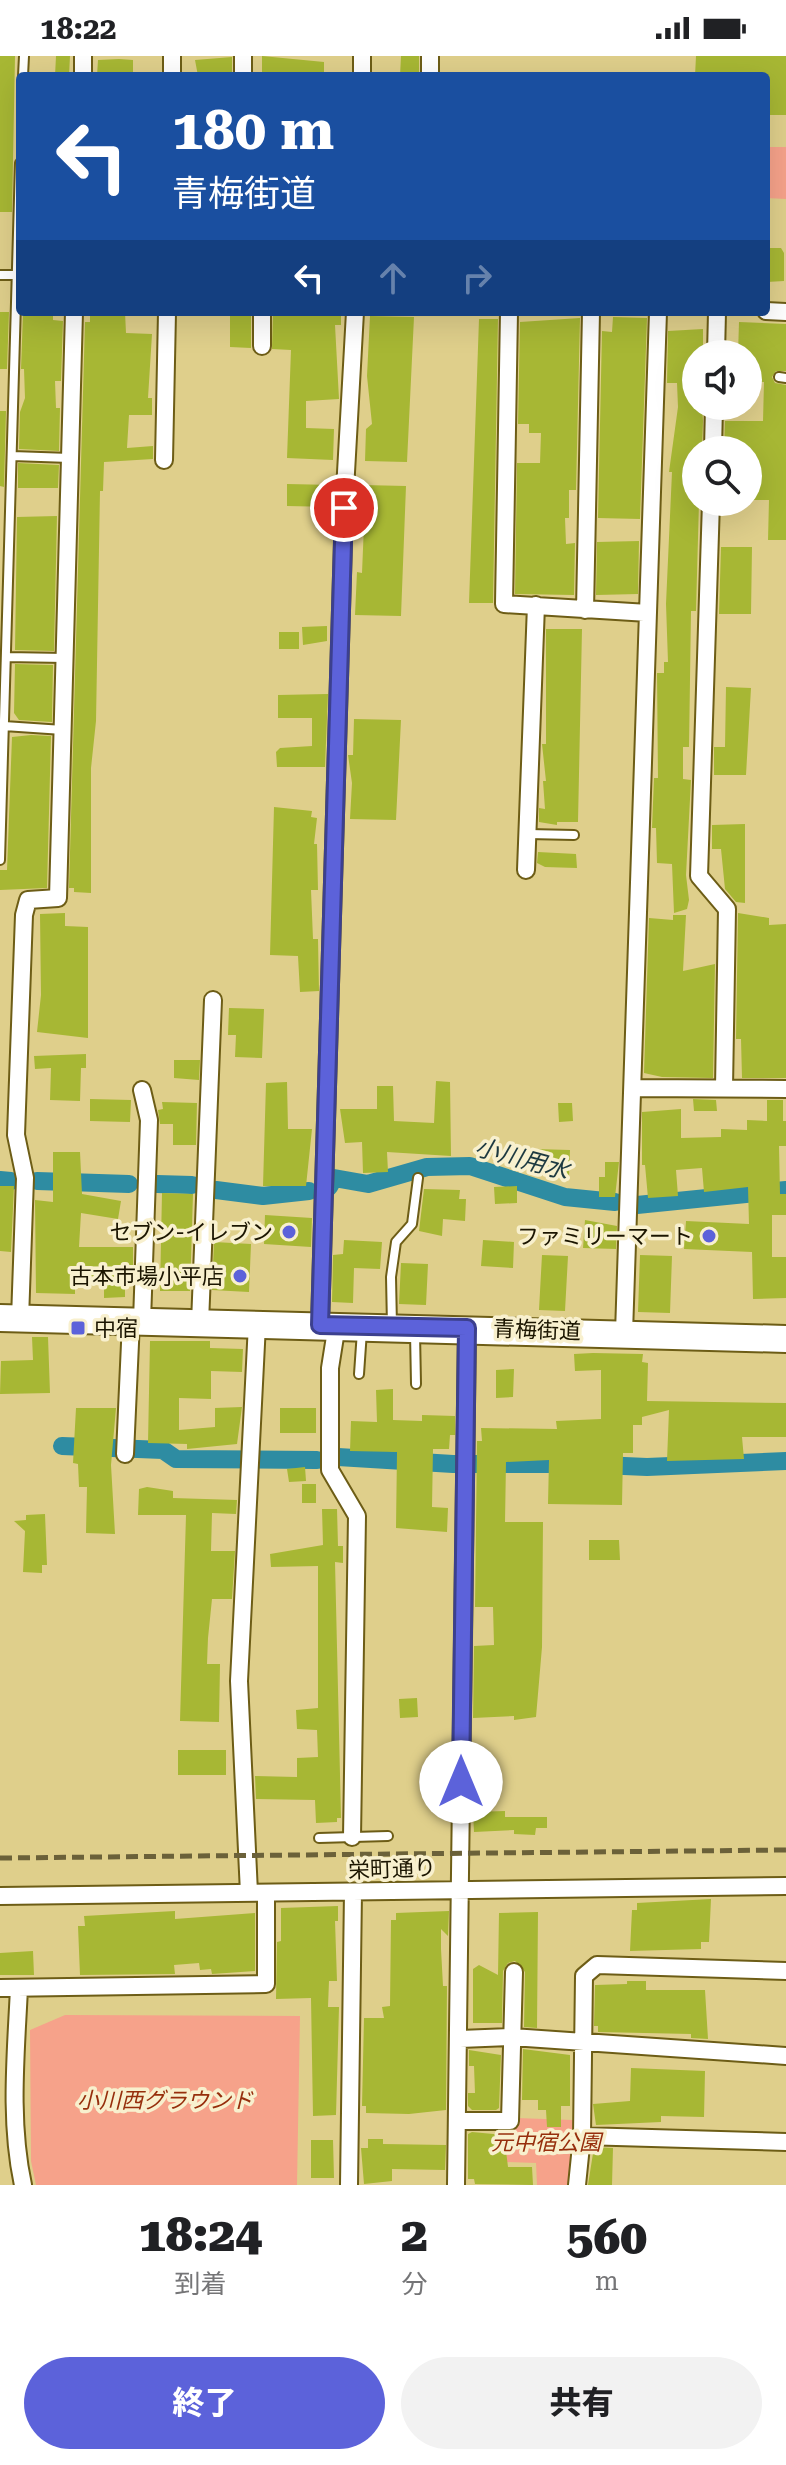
<!DOCTYPE html>
<html lang="ja">
<head>
<meta charset="utf-8">
<style>
  body { margin:0; font-family:"Roboto Serif","Noto Sans JP",serif; background:#f2f2f2; color:#202124; height:100vh; display:flex; flex-direction:column; font-size:30px; white-space:nowrap }
  * { box-sizing:border-box; margin:0 }
  p { font-size:26px; color:#757577 }
  .icon { flex:none; width:44px; height:44px; fill:none; stroke:currentColor; stroke-width:2; stroke-linecap:round; stroke-linejoin:round }
  .map { position:relative; height:2129px; overflow:hidden }
  .drawer { display:flex; flex-direction:column; background:#fff; flex:1 }
  .drawer>* { flex:none }
  .guide { position:absolute; left:16px; top:16px; width:754px; height:244px; border-radius:8px; box-shadow:0 8px 32px #0002; background:#1a4fa0; color:#fff; overflow:hidden }
  .tools { position:absolute; left:682px; top:284px; display:grid; gap:16px }
  .tools a { display:grid; place-items:center; width:80px; height:80px; border-radius:50%; background:#fff; box-shadow:0 8px 32px #0002; font-size:40px }
  .pin { position:absolute; display:grid; place-items:center; width:68px; height:68px; color:#fff; margin:-34px; border:4px solid #fff; border-radius:50%; box-shadow:0 2px 8px #0007 }
  .me { position:absolute; width:88px; margin:-44px; rotate:0deg; stroke-linejoin:round; filter:drop-shadow(0 0 6px #0008) }
  .turn { display:flex; align-items:center; gap:28px; height:168px; padding:0 24px; font-size:36px }
  .turn .icon { width:104px; height:104px; stroke-width:2.5 }
  .turn b { display:block; font-size:56px; line-height:68px }
  .lanes { display:flex; align-items:center; height:76px; padding:0 24px; background:#0003; justify-content:center; gap:40px; direction:ltr }
  .lanes .off { opacity:.35 }
  .eta { display:flex; justify-content:space-evenly; align-items:center; height:136px; text-align:center }
  .eta b { font-size:48px; font-weight:800; line-height:56px }
  .primary-button { display:flex; gap:16px; margin-top:auto; padding:16px 24px }
  .primary-button a { flex:1; height:92px; border-radius:48px; background:#5c62da; color:#fff; font-size:32px; font-weight:800; line-height:92px; text-align:center }
  .primary-button a+a { background:#f2f2f2; color:#202124 }
  .status { display:flex; justify-content:space-between; align-items:center; height:56px; padding:0 40px; background:#fff; direction:ltr }
  .status svg { height:22px; fill:currentColor }
  .map>svg:first-child { display:block }
  .green { fill:#f6a28a }
  .lines { fill:none; stroke-linecap:round; stroke-linejoin:round }
  .canal { stroke:#2e8ca2; stroke-width:18 }
  .building { fill:#a7b734 }
  .service-casing { stroke:#6d5d16; stroke-width:12 }
  .minor-casing { stroke:#6d5d16; stroke-width:20 }
  .primary-casing { stroke:#6d5d16; stroke-width:30 }
  .service { stroke:#fff; stroke-width:8 }
  .minor { stroke:#fff; stroke-width:16 }
  .primary { stroke:#fff; stroke-width:26 }
  .rail { stroke:#6b6139; stroke-width:5; stroke-dasharray:12 6; stroke-linecap:butt }
  .route-casing { stroke:#3c408e; stroke-width:20 }
  .route { stroke:#5c62da; stroke-width:14 }
  .poi-dot { fill:#5c62da; stroke:#f8f0ce; stroke-width:3 }
  .labels { text-anchor:middle; dominant-baseline:central; stroke-width:7; stroke-linejoin:round; paint-order:stroke }
  .poi-label { font-size:22px; fill:#1b1500; stroke:#f8f0ce; text-anchor:end }
  .street-label { font-size:22px; fill:#1b1500; stroke:#f8f0ce }
  .park-label { font-size:22px; font-style:italic; fill:#962e0c; stroke:#f8f0ce }
  .water-label { font-size:24px; font-style:italic; fill:#1d3940; stroke:#f8f0ce }
</style>
</head>
<body>
<div class="status"><b>18:22</b><svg viewBox="0 0 49 12"><path d="M0 12V9h3v3zM5 12V6h3v6zM10 12V3h3v9zM15 12V0h3v12zM26 1h20v11H26zM47 4h2v5h-2z"/></svg></div>
<div class="map">
<svg width="786" height="2129" viewBox="0 0 786 2129">
  <rect width="100%" height="100%" fill="#dfcf8b"/>
  <path class="green" d="M766,91H786V143L766,142Z
    M65,1959L300,1960L297,2129H36L31,2105L30,1974Z
    M516,2062L573,2064L571,2129H537L536,2107L506,2106L508,2069Z"/>
  <g class="lines">
    <path class="canal" d="M0,1124L11,1125
      M37,1125L129,1128
      M157,1128L192,1129
      M329,1131L334,1122L368,1128L427,1111L470,1110L565,1141L615,1146
      M216,1134L263,1140L309,1135
      M637,1149L786,1134
      M62,1390L163,1394L176,1403L317,1404
      M338,1401L453,1408H572
      M601,1409L647,1411L786,1405"/>
  </g>
  <path class="building" d="M0,0H15L12,156H0Z
    M56,0H70L69,20H55Z
    M262,0L324,6V20H262Z
    M401,0H419V20H400Z
    M696,0H786V59H766V20H695Z
    M232,1V20H198L195,4Z
    M119,3L133,4V20H97L98,4Z
    M767,192H781L784,197V225L767,226Z
    M0,256H9L7,313H0Z
    M90,256H125L126,277L152,278L148,342H152V359H129L127,392L153,390V403L104,406L103,435H100L96,665L91,712V837L74,836V832H69L85,266H90Z
    M230,256H251V292L230,291Z
    M273,256H341V269H335L339,343L306,345V372L334,373L333,404L287,402L291,294L272,293Z
    M23,257L53,258V264L63,265L61,325H55L56,352H60L59,395L19,393L20,356L25,342L24,313H21Z
    M370,260L414,261L407,406L365,405L366,373L372,368L367,320Z
    M613,261L647,262L640,463L598,462L602,275L612,276Z
    M580,262L576,434H569V462H565L566,488L575,487L574,539L515,538L517,407H540L541,377H529V368H518L520,266Z
    M479,263H498L493,547H469Z
    M739,266L786,268V315H776L772,321L775,327L786,329V484H768L769,444H748V394H724L725,365H763L764,326L748,325V298H738Z
    M703,273V296H696V350H702L703,365L702,394H696V446H699L696,555H691L689,691H683V723L691,724L686,819L689,844L687,853L674,857L672,808L657,807L656,772H652L654,722H658L657,617H664V606H668L666,548L672,416H669L678,351L677,327H667L668,275Z
    M0,355H6L4,431L0,430Z
    M18,407L59,409L58,432H18Z
    M287,428L334,429L333,451L287,450Z
    M363,429L406,430L401,560L355,559L357,516L362,517L364,469L359,468Z
    M57,460L54,595L15,594L17,461Z
    M639,485L638,538L596,539L597,486Z
    M721,491H752L751,558H719Z
    M327,570V585L303,589L302,571Z
    M546,573H582L578,766H557V769L539,766V752L545,753L543,725H546L542,688H546Z
    M279,576H299V593H279Z
    M15,608L53,609L52,666L19,664L14,657Z
    M726,631L751,632L746,719H714V691H725Z
    M328,638L325,711H277L276,696L280,692L312,690V662H278V639Z
    M354,663L401,664L396,764L350,763L352,727L348,699H353Z
    M31,679L51,680L47,832L0,834V814H7L12,681Z
    M274,751L312,755L311,761L317,762L314,788H317L318,834H311L313,883H318L319,935L300,936L298,900L270,899Z
    M745,768V847L736,846L725,833L721,793H712V769Z
    M538,796L576,798L577,812L545,811L537,807Z
    M65,857V870L88,871V982L37,976L41,939L40,858Z
    M738,857L769,862V869L786,868V1022H742L741,983H736Z
    M673,859H686L683,915L715,908L713,1022L662,1021L644,1017L649,862L673,864Z
    M229,952L264,953L262,1002L235,1001L236,979H228Z
    M86,998V1012H81L80,1045L50,1044L51,1012L35,1013L34,1000Z
    M174,1004H200L199,1024L174,1022Z
    M436,1025L450,1026L451,1100L387,1096L388,1116L363,1117L362,1086L345,1087L340,1053H377V1030H393L394,1065L434,1067Z
    M287,1026L288,1073H312L306,1130H263L266,1027Z
    M90,1043L131,1044L130,1066L90,1065Z
    M693,1043L716,1044L717,1055H694Z
    M767,1044H783V1065H786V1090H779L780,1138H786V1159H772V1201H786V1242L753,1243L752,1196L684,1193L686,1165L749,1168L748,1131L704,1136L702,1112L676,1114L678,1140L648,1142L645,1109H642V1056L681,1053V1082L721,1081V1073L747,1074V1064L767,1065Z
    M162,1046L197,1047L196,1089H173V1068H160L158,1054L163,1053Z
    M558,1047H572L573,1065L559,1066Z
    M534,1093L570,1094L569,1120L533,1119Z
    M53,1096H80L82,1138L121,1145L118,1163L81,1157L79,1191H133V1219H125V1241L104,1242V1220H75V1238L36,1237L35,1144L53,1146Z
    M605,1106H619L615,1141H599V1121H605Z
    M0,1130H14L11,1196L0,1195Z
    M517,1130V1147L495,1148L494,1131Z
    M424,1133L460,1134L459,1143H466L465,1165L443,1163L442,1180L419,1175Z
    M162,1137L193,1138L190,1235H160Z
    M265,1159L312,1162L311,1191L264,1188Z
    M585,1164L617,1170L616,1193L583,1192Z
    M344,1184L382,1186L380,1213L354,1212L353,1247L332,1246L333,1199L343,1198Z
    M483,1184L514,1186L513,1212L481,1210Z
    M214,1186L251,1188L249,1236L212,1234Z
    M542,1199L568,1200L565,1255L539,1254Z
    M640,1199L672,1200L670,1257L638,1256Z
    M401,1207L428,1208L426,1249L399,1248Z
    M32,1281H48L50,1337L0,1338L1,1305L33,1304Z
    M150,1285H210V1292L243,1293L242,1316L211,1315V1343L179,1342V1374L215,1371V1352L242,1351L237,1388L187,1393V1388L148,1387Z
    M593,1297L643,1298L642,1306L648,1307L647,1345L786,1347V1381H742L744,1403L667,1405L669,1354L642,1361V1369H633V1397H623L622,1449L548,1448L549,1404L506,1406L505,1466H543L542,1591L536,1661L514,1664V1660L473,1662L474,1590L494,1589L493,1551H475L477,1385H482L481,1372L557,1373L556,1365L601,1363V1314L575,1315L574,1298Z
    M514,1313L513,1341L496,1342V1314Z
    M393,1333V1364L422,1365V1359L455,1360V1379H450L449,1393H433L432,1451L448,1452L447,1476L396,1472L397,1396L350,1395L351,1365L377,1366L376,1334Z
    M76,1352H116L111,1409L115,1478L86,1477L87,1431H79L78,1408L73,1407Z
    M280,1352H316V1377H280Z
    M305,1411L306,1425L289,1426L287,1413Z
    M302,1428H316V1447H302Z
    M147,1431L173,1435V1442L237,1444L236,1458L212,1457L211,1495H235L232,1543H212L208,1582L207,1608H220L219,1666L180,1665L186,1459H138L139,1433Z
    M322,1453H337L338,1490H343V1507L335,1506L341,1762H337V1766L316,1767L315,1744L256,1743L255,1720L297,1721V1702L318,1701L317,1674L297,1673L296,1654L318,1652V1510L271,1511L270,1498L323,1489Z
    M45,1458L47,1509H42V1517L23,1516L25,1475L14,1465L26,1464V1459Z
    M589,1484H619L620,1504H589Z
    M417,1642L418,1661L400,1662L399,1643Z
    M178,1694H226V1719H178Z
    M505,1755V1761H547V1772H536L535,1779L514,1778V1774L474,1776L473,1756Z
    M711,1843L709,1886H701V1893L630,1895L632,1854H637V1847Z
    M338,1850V1865H335L337,1925H329L328,1951H339L336,2059L313,2060L311,1942L276,1943L277,1886L281,1885V1852Z
    M175,1855V1863L255,1857V1915L212,1918L211,1913L200,1914L199,1907L174,1909L175,1918L80,1919L78,1870H85L84,1860Z
    M449,1855L448,1880L441,1873V1893L443,1930H447L446,2054L409,2058L366,2057V2050H362L364,1962H384L382,1951L390,1950L391,1864H396V1857Z
    M538,1856L537,1972L524,1971L525,1916L515,1905L508,1907L503,1915L502,1967H473V1913L479,1909L498,1919L499,1857Z
    M33,1895L34,1919H0V1897Z
    M627,1925H646V1934H705L708,1983L691,1982V1978L598,1976V1970H594L595,1929L627,1928Z
    M523,1993L570,1999V2050H561V2071H547L546,2054H538V2044H522Z
    M469,1994L501,1999L499,2052L496,2054H472L468,2050V2037H475L474,2010H469Z
    M631,2012L705,2015L704,2061L661,2060V2066L596,2069L593,2048L630,2045Z
    M472,2076L504,2079L508,2111H532L533,2129L475,2128L474,2123H468V2078Z
    M368,2083H383V2088L446,2089L445,2114L392,2113V2125L364,2128L361,2092H368Z
    M311,2084H333L334,2122H311Z
    M594,2091L613,2092L612,2129H588Z"/>
  <g class="lines">
    <defs>
      <path id="service" d="M23,20L24,0
        M0,219H16
        M779,321L786,322
        M12,400L70,402
        M6,601L65,602
        M4,670L63,674
        M528,778L574,779
        M0,804L20,107
        M392,1270L391,1221L396,1186L412,1168L418,1122
        M415,1277L416,1328
        M359,1318L362,1275
        M319,1782L388,1780"/>
      <path id="minor" d="M83,20V0
        M172,20V0
        M243,20V0
        M362,20V0
        M430,20V0
        M766,255L786,256
        M262,256V290
        M509,256L504,548L648,557
        M716,298L717,256
        M713,394L714,350
        M164,404L167,256
        M711,446L699,820L727,853L724,1032
        M585,554L591,256
        M526,814L536,549
        M634,1032L786,1033
        M20,1263L25,1122L16,1079L24,859L28,844L58,842L74,256
        M142,1265L149,1064L142,1034
        M200,1267L213,944
        M337,1268L330,1312V1414L357,1460L352,1781
        M320,1269L344,452L355,256
        M624,1277L658,256
        M125,1398L131,1265
        M249,1837L239,1625L257,1268
        M0,1840L786,1830
        M0,1932L266,1928V1838
        M19,1932C16,1997 9,2065 23,2129
        M460,1983L512,1981L786,2000
        M458,2065H510L514,1916
        M582,2080L786,2086
        M349,2129L353,1836
        M456,2129L467,1272
        M577,2129L582,2080L584,1920L597,1909L786,1915"/>
      <path id="primary" d="M0,1262L786,1283"/>
    </defs>
    <use href="#service" class="service-casing"/>
    <use href="#minor" class="minor-casing"/>
    <use href="#primary" class="primary-casing"/>
    <use href="#service" class="service"/>
    <use href="#minor" class="minor"/>
    <use href="#primary" class="primary"/>
    <path class="rail" d="M0,1802L786,1794"/>
  </g>
  <g class="lines">
    <defs>
      <path id="route" d="M344,452L320,1269L467,1272L461,1726"/>
    </defs>
    <use href="#route" class="route-casing"/>
    <use href="#route" class="route"/>
  </g>
  <g class="poi-dot">
    <circle cx="289" cy="1176" r="8"/>
    <circle cx="709" cy="1180" r="8"/>
    <circle cx="240" cy="1220" r="8"/>
    <rect x="70" y="1264" width="16" height="16" rx="4"/>
  </g>
  <g class="labels">
    <g class="poi-label">
      <text x="273" y="1176">セブン-イレブン</text>
      <text x="693" y="1180">ファミリーマート</text>
      <text x="224" y="1220">古本市場小平店</text>
      <text x="94" y="1272" text-anchor="start">中宿</text>
    </g>
    <g class="street-label">
      <text transform="translate(537 1274) rotate(2)">青梅街道</text>
      <text transform="translate(392 1813) rotate(-2)">栄町通り</text>
    </g>
    <g class="park-label">
      <text x="165" y="2044">小川西グラウンド</text>
      <text x="546" y="2086">元中宿公園</text>
    </g>
    <g class="water-label">
      <text transform="translate(522 1103) rotate(15)">小川用水</text>
    </g>
  </g>
</svg>
<div class="tools">
<a><svg class="icon" aria-label="sound" viewBox="0 0 24 24"><path d="M4 9h4l5-4v14l-5-4H4zM17 9q2 3 0 6"/></svg></a>
<a><svg class="icon" aria-label="search" viewBox="0 0 24 24"><circle cx="10" cy="10" r="6"/><path d="M15 15l6 6"/></svg></a>
</div>
<div class="pin" style="left:344px;top:452px;background:#d93025"><svg class="icon" aria-label="arrive" viewBox="0 0 24 24"><path d="M6 21V4h12l-3 4 3 4H6"/></svg></div>
<svg class="me" style="left:461px;top:1726px" viewBox="-20 -20 40 40"><circle r="19" fill="#fff"/><path d="M0-13L10 11 0 6-10 11z" fill="#5c62da"/></svg>
<div class="guide">
<div class="turn"><svg class="icon" aria-label="left" viewBox="0 0 24 24"><path d="M17 20v-9H6M10 6l-5 5 5 5"/></svg><div><b>180 m</b>青梅街道</div></div>
<div class="lanes"><svg class="icon" aria-label="left" viewBox="0 0 24 24"><path d="M17 20v-9H6M10 6l-5 5 5 5"/></svg><svg class="icon off" aria-label="ahead" viewBox="0 0 24 24"><path d="M12 20V5M6 11l6-6 6 6"/></svg><svg class="icon off" aria-label="right" viewBox="0 0 24 24"><path d="M7 20v-9h11M14 6l5 5-5 5"/></svg></div>
</div>
</div>
<section class="drawer">
<div class="eta">
<div><b>18:24</b><p>到着</p></div>
<div><b>2</b><p>分</p></div>
<div><b>560</b><p>m</p></div>
</div>
<div class="primary-button"><a>終了</a><a>共有</a></div>
</section>
</body>
</html>
